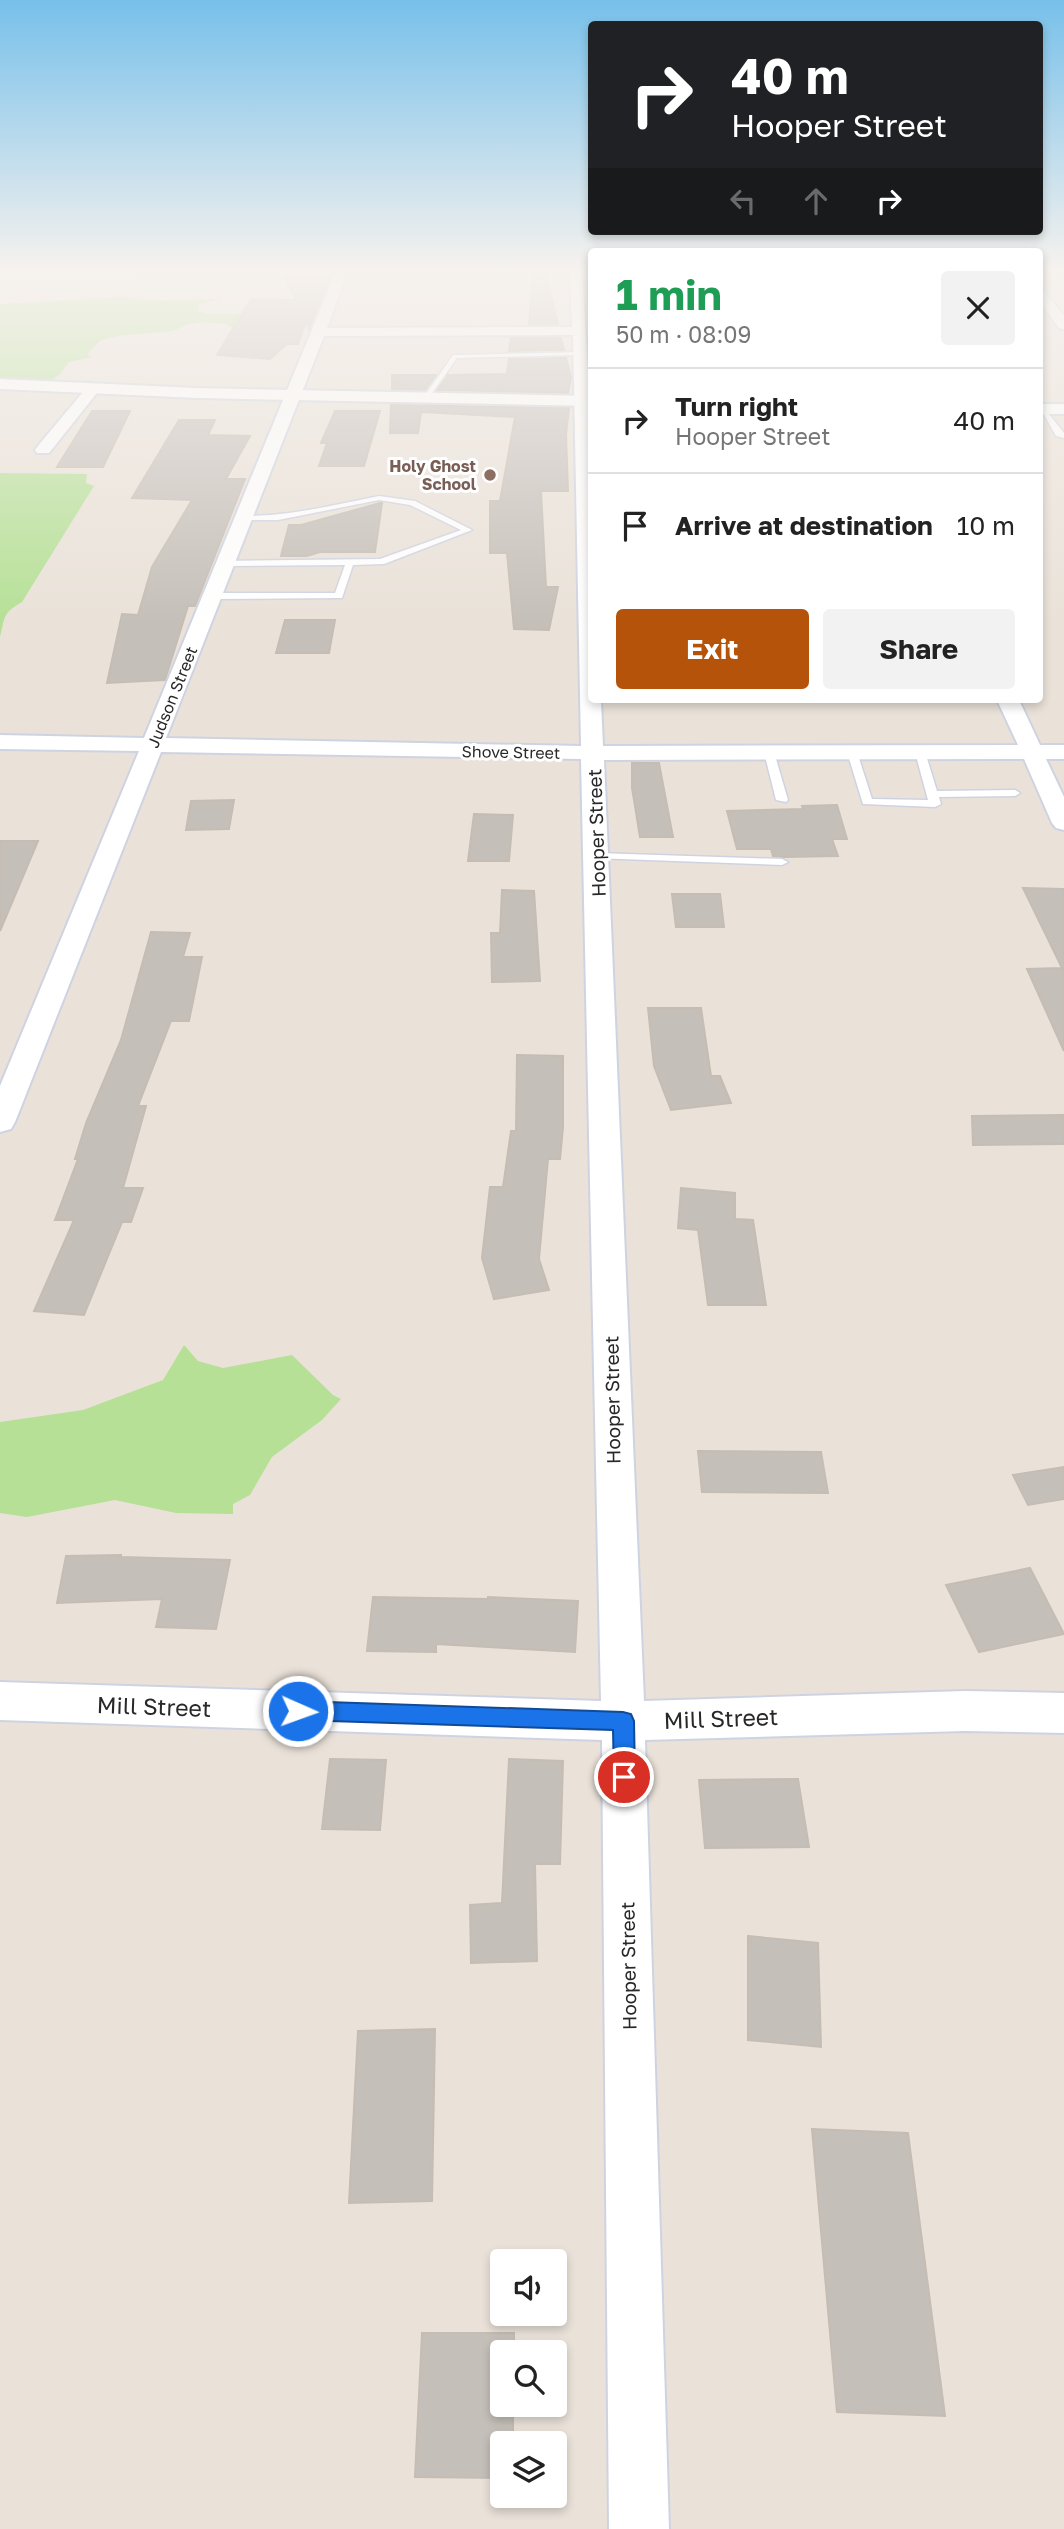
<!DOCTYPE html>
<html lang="en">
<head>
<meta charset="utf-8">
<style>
  body { margin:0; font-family:"Golos Text",sans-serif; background:#f2f2f2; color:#222; height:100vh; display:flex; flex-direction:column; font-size:26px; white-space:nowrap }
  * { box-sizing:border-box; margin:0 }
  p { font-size:23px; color:#767676 }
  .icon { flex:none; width:38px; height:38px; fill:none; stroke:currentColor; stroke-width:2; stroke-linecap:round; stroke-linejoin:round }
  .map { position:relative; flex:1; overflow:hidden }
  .drawer { position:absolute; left:588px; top:248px; width:455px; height:455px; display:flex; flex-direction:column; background:#fff; border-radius:7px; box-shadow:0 4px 10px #0003 }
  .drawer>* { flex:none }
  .top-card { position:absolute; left:588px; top:21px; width:455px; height:214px; border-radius:7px; box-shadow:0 4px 10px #0003; background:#202124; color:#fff; overflow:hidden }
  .buttons { position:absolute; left:490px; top:2249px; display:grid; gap:14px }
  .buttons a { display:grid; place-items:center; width:77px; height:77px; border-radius:7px; background:#fff; box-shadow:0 4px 10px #0003; font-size:35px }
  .pin { position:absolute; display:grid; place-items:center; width:60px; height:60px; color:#fff; margin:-30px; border:4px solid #fff; border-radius:50%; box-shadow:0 2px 7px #0007 }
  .me { position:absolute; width:77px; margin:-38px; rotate:92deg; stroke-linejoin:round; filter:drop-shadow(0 0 5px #0008) }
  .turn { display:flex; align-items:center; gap:24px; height:147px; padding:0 28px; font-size:32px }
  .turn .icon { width:91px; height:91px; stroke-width:2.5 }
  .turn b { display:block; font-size:49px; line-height:60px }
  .lanes { display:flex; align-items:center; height:66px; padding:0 28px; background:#0003; justify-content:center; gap:35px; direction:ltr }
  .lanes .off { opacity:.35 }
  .round { display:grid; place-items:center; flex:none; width:74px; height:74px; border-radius:7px; background:#f2f2f2 }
  .overview { display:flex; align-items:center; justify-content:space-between; height:119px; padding:0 28px }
  h1 { font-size:42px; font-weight:700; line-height:52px; color:#1e9e55 }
  .button { display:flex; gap:14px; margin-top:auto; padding:14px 28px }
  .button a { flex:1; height:80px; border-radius:7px; background:#b45309; color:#fff; font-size:28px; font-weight:700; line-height:80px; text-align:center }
  .button a+a { background:#f2f2f2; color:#222 }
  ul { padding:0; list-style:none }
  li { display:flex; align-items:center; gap:21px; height:105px; padding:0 28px; border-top:2px solid #e0e0e0 }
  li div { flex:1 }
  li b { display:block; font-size:26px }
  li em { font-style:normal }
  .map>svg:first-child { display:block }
  .green { fill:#b5e096 }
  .building { fill:#c5bfb9; stroke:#c5bdb3; stroke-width:2 }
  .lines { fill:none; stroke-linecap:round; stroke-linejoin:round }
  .service-casing { stroke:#cfd3e1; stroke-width:3 }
  .minor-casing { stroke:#cfd3e1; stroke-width:4 }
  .secondary-casing { stroke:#cfd3e1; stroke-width:4 }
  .service { fill:#fff; fill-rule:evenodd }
  .minor { fill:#fff; fill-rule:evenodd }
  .secondary { fill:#fff; fill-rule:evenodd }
  .route { fill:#1a73e8; stroke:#114b97; stroke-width:2 }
  .education-dot { fill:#8d6e63; stroke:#fff; stroke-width:2.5 }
  .labels { text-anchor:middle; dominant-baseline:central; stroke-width:6; stroke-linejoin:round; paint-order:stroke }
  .far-education-label { font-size:16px; font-weight:bold; fill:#785e54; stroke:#fff; text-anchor:end }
  .far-street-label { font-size:16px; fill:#282828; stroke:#fff }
  .street-label { font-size:19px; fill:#282828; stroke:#fff }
  .near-street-label { font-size:23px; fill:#282828; stroke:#fff }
</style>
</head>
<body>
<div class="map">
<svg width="1064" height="2529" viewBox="0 0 1064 2529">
  <rect width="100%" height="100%" fill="#eae2d9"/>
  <path class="green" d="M123,297C156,304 189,298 222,299L200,304L198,311L208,314H250L234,322L253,325L232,327L226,324L206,322L188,324L173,331L117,336L101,340L87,354L91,357L69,362L59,375L42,386L0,384V304Z
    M0,473L87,474L86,483L94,486L22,602C2,613 5,618 0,637Z
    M184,1345L198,1361L223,1368L292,1355L333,1395L341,1399L322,1420L272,1457L250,1495L233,1504V1514L176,1513L115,1500L27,1517L0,1513V1422L83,1410L163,1380Z"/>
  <path class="building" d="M533,271H545L558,324L529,325Z
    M285,277H331L309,329L306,322L298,344H287L270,359L217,355L251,299L296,300Z
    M511,338H561L564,350L509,351Z
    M566,358L571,377L568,393L437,390L448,375L507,374L509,359Z
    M392,375H436L425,390L392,389Z
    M391,405L569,408L566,435L568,491H541L546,587H558L549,630L514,629L507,553H490V501H500L515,417L421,412L418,433H390Z
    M92,411H130L103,467H57Z
    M335,411H380L364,466H319L327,443H321Z
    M179,420H215L208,435L250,436L226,479H245L195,606H188L165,680L107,683L122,614L138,615L152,567L192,500L132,498Z
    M380,503H382L375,552H320L307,556H281L289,525H301Z
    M285,620H335L329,653H276Z
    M632,763H659L673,837H640L632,788Z
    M234,800L229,829L186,830L191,801Z
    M837,805L847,839H832L838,856L784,857L773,856L771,849H737L727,811L803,809L802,806Z
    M474,814L513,815L509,861H468Z
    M0,841H38L0,931Z
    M1023,888L1064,889V1051L1027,969L1062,968Z
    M502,890L534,891L540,981L492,982L491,933H500Z
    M672,894H720L724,927H676Z
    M151,932L190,933L183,957H202L189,1021H171L138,1106H146L123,1188H143L131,1222H122L84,1315L34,1311L74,1220H55L78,1159H75L86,1123L121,1040Z
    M648,1008H701L711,1076H720L731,1103L671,1110L654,1066Z
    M517,1055L563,1056V1127L560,1159H548L539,1259L549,1290L494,1299L482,1258L490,1187H503L511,1131H516Z
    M1064,1115V1144L973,1145L972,1116Z
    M681,1188L735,1193V1219L753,1220L766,1305H708L698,1230L678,1228Z
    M698,1451L821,1452L828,1493L702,1492Z
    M1064,1467V1499L1028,1505L1013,1475Z
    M121,1555V1557L230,1560L216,1629L156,1627L162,1599L57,1603L66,1556Z
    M1030,1568L1064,1634L979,1652L946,1585Z
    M373,1597L488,1599V1597L578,1601L575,1652L436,1644V1652L367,1651Z
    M330,1759L386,1760L380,1830L322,1829Z
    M509,1759L563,1761L560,1864H535L537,1961L471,1963L470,1905L502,1903Z
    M798,1779L809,1847L705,1848L699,1780Z
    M748,1936L818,1943L821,2047L748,2040Z
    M435,2029L432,2201L349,2203L358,2031Z
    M812,2129L908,2133L945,2416L837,2412Z
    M422,2333H514V2352H502V2404H513V2443H502V2478L415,2477Z"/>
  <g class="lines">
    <defs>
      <path id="service" d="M580,352L582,355L457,358L428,399L423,398L453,355Z
        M1040,408H1044L1064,433V438L1056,436Z
        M379,496L415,501L472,530L384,564L353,565L342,598L213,599L209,596L213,593H335L345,565L226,566L222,563L223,561L380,559L461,530L410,505L379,500L278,520H245L241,518L245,516C291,516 334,505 379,496Z
        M769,749L774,752L788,800L786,802L776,800L764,752Z
        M852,749L857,752L872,799L928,800L915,752L920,749L925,752L937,791L1015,790L1020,793L1015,796L939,797L941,804L935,807L863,804L847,752Z
        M597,853L782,859L788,862L782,865L593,858V854Z"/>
      <path id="minor" d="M0,271H133L139,275L133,279H0Z
        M336,271H348L327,328L572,327L570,271H582L592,438V700H601L603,746L1018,745L997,700H1019L1040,745H1064V759H1046L1064,797V830L1056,828L1052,823L1024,759L604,760L644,1701L965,1691L1064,1693V1733L965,1731L645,1740L669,2529H609L602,1740L0,1720V1682L601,1701L581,759L161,752L15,1122L11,1129L0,1132V1086L139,751L0,749V735L144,738ZM573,335L581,746L166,738L324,336Z
        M1040,290L1044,291L1064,316V329L1059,328L1040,302Z
        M93,385L100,389L49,453H37L35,450L37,447L88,386Z"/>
      <path id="secondary" d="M0,379L197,388L592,396V406L197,398L0,389Z
        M1040,404H1064V414H1040Z"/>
    </defs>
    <use href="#service" class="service-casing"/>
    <use href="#minor" class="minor-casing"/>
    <use href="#secondary" class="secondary-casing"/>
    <use href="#service" class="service"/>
    <use href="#minor" class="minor"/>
    <use href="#secondary" class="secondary"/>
  </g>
  <linearGradient id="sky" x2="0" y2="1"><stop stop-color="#77c0ea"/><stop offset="0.43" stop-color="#f6f2ee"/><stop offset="1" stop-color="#f6f2ee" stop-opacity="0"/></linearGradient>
  <rect width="1064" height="625" fill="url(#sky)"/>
  <path class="route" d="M298,1701L623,1712L631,1714L634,1721L635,1777L632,1784L624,1787L617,1784L614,1777L613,1730L298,1720L291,1717L288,1711L291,1704Z"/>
  <circle class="education-dot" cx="490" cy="475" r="7"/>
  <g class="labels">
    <g class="far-education-label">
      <text x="476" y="466">Holy Ghost<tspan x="476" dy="18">School</tspan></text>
    </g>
    <g class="far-street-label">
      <text transform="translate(172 697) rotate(-68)">Judson Street</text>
      <text transform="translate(511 752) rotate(1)">Shove Street</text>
    </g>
    <g class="street-label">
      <text transform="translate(596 833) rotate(-92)">Hooper Street</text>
      <text transform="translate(612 1400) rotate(-91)">Hooper Street</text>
      <text transform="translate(628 1966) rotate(-91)">Hooper Street</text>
    </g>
    <g class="near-street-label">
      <text transform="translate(154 1706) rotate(2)">Mill Street</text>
      <text transform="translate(721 1718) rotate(-2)">Mill Street</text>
    </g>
  </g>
</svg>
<div class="buttons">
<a><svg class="icon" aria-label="sound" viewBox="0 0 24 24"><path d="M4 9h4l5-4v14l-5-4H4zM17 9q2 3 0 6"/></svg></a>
<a><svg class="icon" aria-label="search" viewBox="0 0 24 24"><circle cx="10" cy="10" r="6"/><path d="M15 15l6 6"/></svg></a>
<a><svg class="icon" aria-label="layers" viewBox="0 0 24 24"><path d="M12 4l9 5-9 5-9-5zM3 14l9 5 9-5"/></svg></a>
</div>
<div class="pin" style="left:624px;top:1777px;background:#d93025"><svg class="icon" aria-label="arrive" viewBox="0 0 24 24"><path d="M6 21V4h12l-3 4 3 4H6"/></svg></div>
<svg class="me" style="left:298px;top:1711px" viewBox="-20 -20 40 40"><circle r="17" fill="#1a73e8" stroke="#fff" stroke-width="3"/><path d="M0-11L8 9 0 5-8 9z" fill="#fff"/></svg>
<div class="top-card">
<div class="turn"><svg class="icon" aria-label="right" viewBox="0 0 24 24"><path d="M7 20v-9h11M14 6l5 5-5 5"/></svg><div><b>40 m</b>Hooper Street</div></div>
<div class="lanes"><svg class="icon off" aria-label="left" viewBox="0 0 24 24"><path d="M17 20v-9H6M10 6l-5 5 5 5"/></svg><svg class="icon off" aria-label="ahead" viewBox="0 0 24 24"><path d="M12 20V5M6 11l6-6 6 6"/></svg><svg class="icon" aria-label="right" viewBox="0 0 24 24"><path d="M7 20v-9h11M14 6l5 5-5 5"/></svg></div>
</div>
<section class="drawer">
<div class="overview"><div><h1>1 min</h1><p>50 m · 08:09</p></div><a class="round"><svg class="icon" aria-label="close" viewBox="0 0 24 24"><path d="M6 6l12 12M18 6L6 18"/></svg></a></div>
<ul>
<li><svg class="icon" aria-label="right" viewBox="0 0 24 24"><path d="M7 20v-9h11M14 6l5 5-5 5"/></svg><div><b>Turn right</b><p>Hooper Street</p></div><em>40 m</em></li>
<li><svg class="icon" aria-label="arrive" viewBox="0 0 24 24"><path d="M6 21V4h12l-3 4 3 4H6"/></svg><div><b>Arrive at destination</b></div><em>10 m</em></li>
</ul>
<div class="button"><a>Exit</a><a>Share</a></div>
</section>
</div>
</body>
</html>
